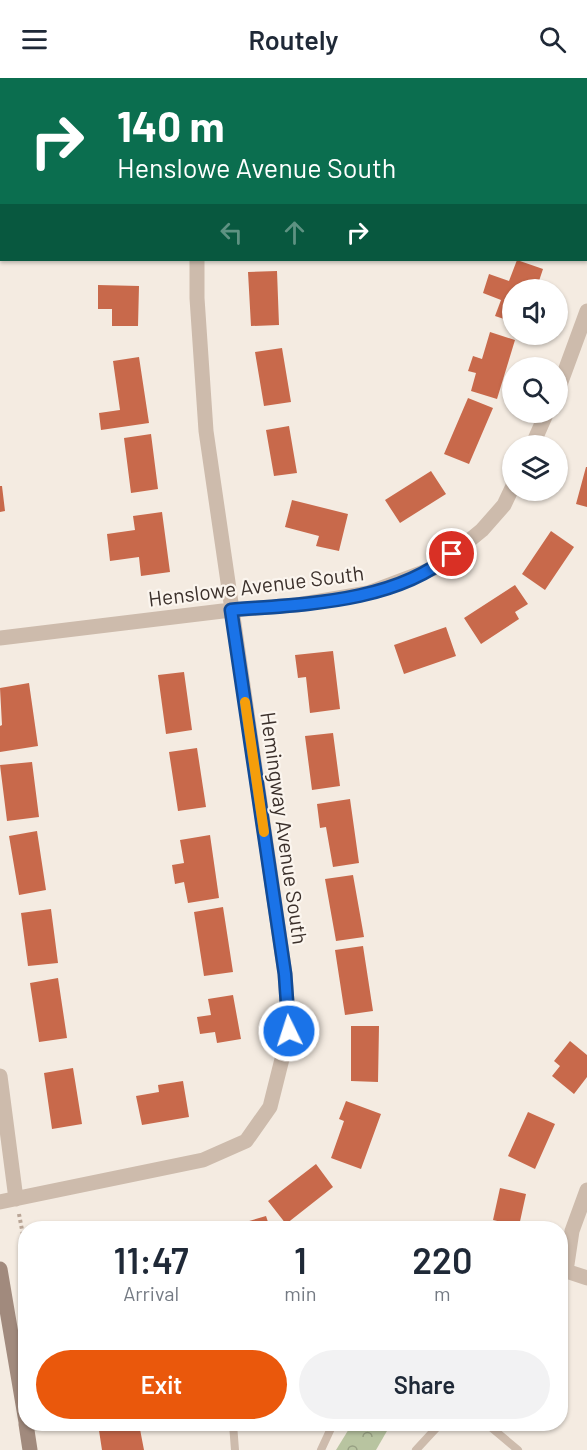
<!DOCTYPE html>
<html lang="en">
<head>
<meta charset="utf-8">
<style>
  body { margin:0; font-family:Barlow,sans-serif; background:#f2f2f3; color:#1f2937; height:100vh; display:flex; flex-direction:column; font-size:22px; white-space:nowrap }
  * { box-sizing:border-box; margin:0 }
  p { font-size:20px; color:#747a83 }
  .icon { flex:none; width:33px; height:33px; fill:none; stroke:currentColor; stroke-width:2; stroke-linecap:round; stroke-linejoin:round }
  .map { position:relative; flex:1; overflow:hidden }
  .panel { position:absolute; left:18px; top:1143px; width:550px; height:210px; display:flex; flex-direction:column; background:#fff; border-radius:24px; box-shadow:0 2px 4px #0004 }
  .panel>* { flex:none }
  .hud { position:absolute; left:0px; top:0px; width:588px; height:183px; box-shadow:0 2px 4px #0004; background:#0b6e4f; color:#fff; overflow:hidden }
  .tools { position:absolute; left:502px; top:201px; display:grid; gap:12px }
  .tools a { display:grid; place-items:center; width:66px; height:66px; border-radius:50%; background:#fff; box-shadow:0 2px 4px #0004; font-size:30px }
  .pin { position:absolute; display:grid; place-items:center; width:51px; height:51px; color:#fff; margin:-26px; border:3px solid #fff; border-radius:50%; box-shadow:0 2px 6px #0007 }
  .me { position:absolute; width:66px; margin:-33px; rotate:356deg; stroke-linejoin:round; filter:drop-shadow(0 0 4px #0008) }
  .turn { display:flex; align-items:center; gap:21px; height:126px; padding:0 18px; font-size:27px }
  .turn .icon { width:78px; height:78px; stroke-width:2.5 }
  .turn b { display:block; font-size:42px; line-height:51px }
  .lanes { display:flex; align-items:center; height:57px; padding:0 18px; background:#0003; justify-content:center; gap:30px; direction:ltr }
  .lanes .off { opacity:.35 }
  .eta { display:flex; justify-content:space-evenly; align-items:center; height:102px; text-align:center }
  .eta b { font-size:36px; font-weight:600; line-height:42px }
  .action { display:flex; gap:12px; margin-top:auto; padding:12px 18px }
  .action a { flex:1; height:69px; border-radius:36px; background:#ea580c; color:#fff; font-size:24px; font-weight:600; line-height:69px; text-align:center }
  .action a+a { background:#f2f2f3; color:#1f2937 }
  header { display:flex; justify-content:space-between; align-items:center; height:78px; padding:0 18px; background:#fff; font-size:27px; font-weight:600 }
  .map>svg:first-child { display:block }
  .forest { fill:url(#forest-crowns) }
  .building { fill:#c8694b }
  .lines { fill:none; stroke-linecap:round; stroke-linejoin:round }
  .path { stroke:#b9a596; stroke-width:4; stroke-dasharray:3 3; stroke-linecap:butt }
  .service { stroke:#cdbbac; stroke-width:8 }
  .minor { stroke:#cdbbac; stroke-width:15 }
  .secondary { stroke:#a18a7d; stroke-width:15 }
  .route-casing { stroke:#114b97; stroke-width:15 }
  .route { stroke:#1a73e8; stroke-width:10 }
  .slow { stroke:#f59e0b; stroke-width:10 }
  .labels { text-anchor:middle; dominant-baseline:central; stroke-width:4.5; stroke-linejoin:round; paint-order:stroke }
  .street-label { font-size:21px; fill:#3b302b; stroke:#fbf5ee }
</style>
</head>
<body>
<header><svg class="icon" aria-label="menu" viewBox="0 0 24 24"><path d="M4 6h16M4 12h16M4 18h16"/></svg>Routely<svg class="icon" aria-label="search" viewBox="0 0 24 24"><circle cx="10" cy="10" r="6"/><path d="M15 15l6 6"/></svg></header>
<div class="map">
<svg width="587" height="1372" viewBox="0 0 587 1372">
  <defs>
    <pattern id="forest-crowns" width="20" height="18" patternUnits="userSpaceOnUse" patternTransform="scale(1.5)"><rect width="20" height="18" fill="#b8c4a0"/><path d="M2 6a3 3 0 1 1 6 0M12 15a3 3 0 1 1 6 0" fill="none" stroke="#97a083"/></pattern>
  </defs>
  <rect width="100%" height="100%" fill="#f4ebe1"/>
  <path class="forest" d="M352,1346H391L376,1372H336Z"/>
  <path class="building" d="M517,182L543,191L536,212H513V244L495,238L501,222L483,215L489,196L509,203Z
    M277,193L279,247L251,248L248,194Z
    M98,207L139,208L138,248H112V231H98Z
    M490,254L515,262L497,321L471,313L476,295L468,293L473,278L482,281Z
    M282,270L291,324L264,328L255,274Z
    M139,279L149,345L101,352L99,335L120,332L113,283Z
    M468,320L493,330L469,386L444,376Z
    M289,348L297,395L274,398L266,352Z
    M151,356L158,411L131,415L124,360Z
    M586,389H587V429L576,426Z
    M431,393L446,416L400,445L385,422Z
    M0,408H2L5,433L0,434Z
    M292,422L348,436L339,473L316,468L319,458L285,449Z
    M162,434L170,494L141,498L139,479L110,483L107,456L135,452L133,438Z
    M551,453L574,469L545,512L522,496Z
    M515,507L528,526L515,534L519,541L481,566L464,540Z
    M446,549L456,578L404,596L394,567Z
    M333,573L340,631L310,635L306,599L298,600L295,577Z
    M184,594L192,652L166,656L158,597Z
    M29,605L38,668L0,674V648L2,647L0,610Z
    M333,655L340,708L312,712L305,658Z
    M197,670L206,729L178,733L169,674Z
    M32,684L39,739L7,743L0,687Z
    M350,721L359,785L333,789L326,749L320,750L317,726Z
    M37,753L46,812L19,817L9,758Z
    M210,757L219,820L188,825L184,804L175,806L172,787L184,785L180,762Z
    M353,797L364,859L336,863L325,801Z
    M223,829L233,894L204,898L194,834Z
    M51,831L58,885L28,888L21,835Z
    M363,868L373,933L345,937L335,872Z
    M58,900L67,960L39,964L30,905Z
    M233,917L241,961L217,965L215,954L200,956L197,939L211,937L208,921Z
    M351,948H379L378,1004L351,1003Z
    M570,963L587,977V999L574,1016L552,998L560,988L554,983Z
    M73,990L82,1046L52,1051L44,995Z
    M183,1003L189,1039L142,1047L136,1018L159,1014L158,1007Z
    M346,1023L381,1036L361,1091L331,1080L344,1043L339,1041Z
    M528,1034L555,1046L535,1091L508,1078Z
    M316,1086L333,1109L286,1146L268,1123Z
    M500,1110L526,1116L519,1148L493,1142Z
    M266,1138L270,1150H210L228,1145L229,1149Z
    M98,1346H139L144,1372H102Z"/>
  <g class="lines">
    <path class="path" d="M19,1136L26,1173"/>
    <path class="service" d="M233,1346L235,1372
      M487,1346L518,1372
      M321,1372L333,1346
      M416,1372L440,1346"/>
    <path class="minor" d="M303,2L305,0
      M558,312L587,233
      M532,368L547,334
      M0,560L231,532L297,527L368,515L437,489L482,452L504,427L513,408
      M0,998L16,1121
      M587,1112L572,1153L566,1193L587,1200
      M0,1124L203,1082L246,1063L270,1029L289,953L285,896L206,353L197,220V182"/>
    <path class="secondary" d="M0,1191L26,1344
      M26,1346L30,1372"/>
  </g>
  <g class="lines">
    <defs>
      <path id="route" d="M289,953L285,896L231,532C303,526 394,525 452,476"/>
    </defs>
    <use href="#route" class="route-casing"/>
    <use href="#route" class="route"/>
    <path class="slow" d="M245,624L264,754"/>
  </g>
  <g class="labels">
    <g class="street-label">
      <text transform="translate(256 507) rotate(-7)">Henslowe Avenue South</text>
      <text transform="translate(285 750) rotate(82)">Hemingway Avenue South</text>
    </g>
  </g>
</svg>
<div class="tools">
<a><svg class="icon" aria-label="sound" viewBox="0 0 24 24"><path d="M4 9h4l5-4v14l-5-4H4zM17 9q2 3 0 6"/></svg></a>
<a><svg class="icon" aria-label="search" viewBox="0 0 24 24"><circle cx="10" cy="10" r="6"/><path d="M15 15l6 6"/></svg></a>
<a><svg class="icon" aria-label="layers" viewBox="0 0 24 24"><path d="M12 4l9 5-9 5-9-5zM3 14l9 5 9-5"/></svg></a>
</div>
<div class="pin" style="left:452px;top:476px;background:#d93025"><svg class="icon" aria-label="arrive" viewBox="0 0 24 24"><path d="M6 21V4h12l-3 4 3 4H6"/></svg></div>
<svg class="me" style="left:289px;top:953px" viewBox="-20 -20 40 40"><circle r="17" fill="#1a73e8" stroke="#fff" stroke-width="3"/><path d="M0-11L8 9 0 5-8 9z" fill="#fff"/></svg>
<div class="hud">
<div class="turn"><svg class="icon" aria-label="right" viewBox="0 0 24 24"><path d="M7 20v-9h11M14 6l5 5-5 5"/></svg><div><b>140 m</b>Henslowe Avenue South</div></div>
<div class="lanes"><svg class="icon off" aria-label="left" viewBox="0 0 24 24"><path d="M17 20v-9H6M10 6l-5 5 5 5"/></svg><svg class="icon off" aria-label="ahead" viewBox="0 0 24 24"><path d="M12 20V5M6 11l6-6 6 6"/></svg><svg class="icon" aria-label="right" viewBox="0 0 24 24"><path d="M7 20v-9h11M14 6l5 5-5 5"/></svg></div>
</div>
<section class="panel">
<div class="eta">
<div><b>11:47</b><p>Arrival</p></div>
<div><b>1</b><p>min</p></div>
<div><b>220</b><p>m</p></div>
</div>
<div class="action"><a>Exit</a><a>Share</a></div>
</section>
</div>
</body>
</html>
